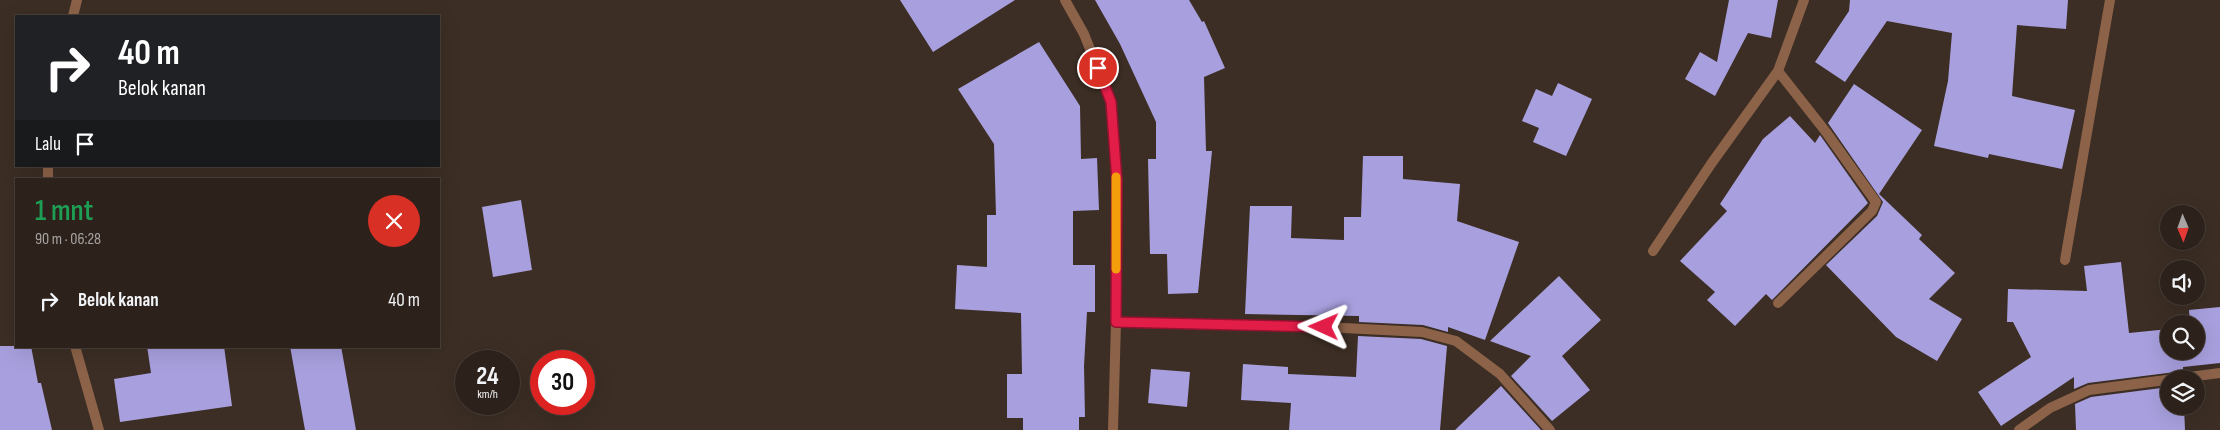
<!DOCTYPE html>
<html lang="id">
<head>
<meta charset="utf-8">
<style>
  body { margin:0; font-family:"Sofia Sans Condensed",sans-serif; background:#392f28; color:#f1f3f6; height:100vh; display:flex; flex-direction:column; font-size:19px; white-space:nowrap }
  * { box-sizing:border-box; margin:0 }
  p { font-size:16px; color:#a7a4a3 }
  .icon { flex:none; width:28px; height:28px; fill:none; stroke:currentColor; stroke-width:2; stroke-linecap:round; stroke-linejoin:round }
  .map { position:relative; flex:1; overflow:hidden }
  .details { position:absolute; left:15px; top:178px; width:425px; height:170px; display:flex; flex-direction:column; background:#2d221b; border-radius:0px; box-shadow:0 5px 20px #0002,0 0 0 1px #483f3a }
  .details>* { flex:none }
  .top-card { position:absolute; left:15px; top:15px; width:425px; height:152px; border-radius:0px; box-shadow:0 5px 20px #0002,0 0 0 1px #483f3a; background:#202124; color:#fff; overflow:hidden }
  .needle { width:32px; rotate:178deg }
  .tools { position:absolute; left:2160px; top:205px; display:grid; gap:10px }
  .tools a { display:grid; place-items:center; width:45px; height:45px; border-radius:50%; background:#2d221b; box-shadow:0 5px 20px #0002,0 0 0 1px #483f3a; font-size:25px }
  .speed { position:absolute; left:455px; top:350px; display:flex; gap:10px; font-size:25px; font-weight:700; text-align:center }
  .speed>* { display:grid; place-content:center; width:65px; height:65px; border-radius:50%; background:#2d221b; box-shadow:0 5px 20px #0002,0 0 0 1px #483f3a; line-height:1 }
  .speed small { font-size:12px; font-weight:400 }
  .speed .limit { border:8px solid #d22; background:#fff; color:#111 }
  .pin { position:absolute; display:grid; place-items:center; width:42px; height:42px; color:#fff; margin:-21px; border:2px solid #fff; border-radius:50%; box-shadow:0 1px 5px #0007 }
  .me { position:absolute; width:55px; margin:-28px; rotate:271deg; stroke-linejoin:round; filter:drop-shadow(0 0 4px #0008) }
  .turn { display:flex; align-items:center; gap:18px; height:105px; padding:0 20px; font-size:22px }
  .turn .icon { width:65px; height:65px; stroke-width:2.5 }
  .turn b { display:block; font-size:35px; line-height:42px }
  .then { display:flex; align-items:center; height:48px; padding:0 20px; background:#0003; gap:10px; font-size:19px }
  .round { display:grid; place-items:center; flex:none; width:52px; height:52px; border-radius:26px; background:#392f28 }
  .summary { display:flex; align-items:center; justify-content:space-between; height:85px; padding:0 20px }
  h1 { font-size:30px; font-weight:600; line-height:38px; color:#1e9e55 }
  ul { padding:0; list-style:none }
  li { display:flex; align-items:center; gap:15px; height:75px; padding:0 20px }
  li div { flex:1 }
  li b { display:block; font-size:19px }
  li em { font-style:normal }
  .map>svg:first-child { display:block }
  .building { fill:#a8a0de }
  .lines { fill:none; stroke-linecap:round; stroke-linejoin:round }
  .minor { stroke:#8c6249; stroke-width:10 }
  .route-casing { stroke:#92132f; stroke-width:12 }
  .route { stroke:#e11d48; stroke-width:9 }
  .slow { stroke:#f59e0b; stroke-width:9 }
</style>
</head>
<body>
<div class="map">
<svg width="2220" height="430" viewBox="0 0 2220 430">
  <rect width="100%" height="100%" fill="#3c2e24"/>
  <path class="building" d="M900,0H1015L933,52Z
    M1095,0H1189L1202,22L1204,21L1225,68L1204,77L1206,151H1212L1198,293L1168,294L1167,254H1150L1148,159H1156V122L1120,44Z
    M1729,0H1778L1771,38L1748,33L1715,96L1685,79L1700,52L1717,62Z
    M1850,0H2068L2066,29L2017,25L2012,96L2075,110L2062,169L1989,154L1988,158L1934,146L1948,81L1952,33L1887,21L1845,82L1815,62L1849,11Z
    M1039,42L1080,106L1081,159L1097,158L1099,210L1073,211V265H1095V312H1087L1084,366L1085,417H1079V430H1023V418H1007V374H1022L1021,313L955,309L957,265L987,267V215H996L994,144L958,89Z
    M1558,83L1592,99L1566,156L1533,142L1539,128L1522,121L1536,89L1552,96Z
    M1854,84L1922,130L1879,194L1922,235L1919,239L1955,273L1929,299L1962,319L1937,361L1896,337L1826,265L1877,216L1883,202L1828,123Z
    M1790,116L1815,143L1820,135L1868,203L1772,300L1766,294L1735,326L1707,300L1715,292L1680,261L1727,211L1720,204L1763,139Z
    M1363,156H1403V179L1460,184L1457,221L1519,242L1485,340L1448,327V332L1423,325L1359,322V316L1245,314L1250,206H1292L1291,238L1344,240V217H1361Z
    M521,200L532,270L493,277L482,207Z
    M2121,262L2129,333L2169,329V351H2196V324H2190L2189,310L2220,307V363L2183,367V371L2088,383L2074,389V377L2001,426L1978,392L2031,357L2013,322H2007L2008,289L2087,291L2084,266Z
    M1559,276L1601,320L1562,356L1590,390L1552,421L1511,376L1531,356L1490,341Z
    M1358,336L1421,339L1447,346L1440,430H1289L1291,403L1241,400L1243,364L1288,367V374L1356,377Z
    M0,346H31L38,383H41L52,430H0Z
    M147,346H224L232,406L120,422L114,379L151,373Z
    M290,346H341L356,430H305Z
    M1151,369L1190,372L1187,407L1148,403Z
    M1501,386L1541,430H1455Z
    M2169,387V406H2184L2185,430H2076L2075,404L2091,397Z"/>
  <g class="lines">
    <path class="minor" d="M1065,0L1084,34L1111,102L1117,181L1116,322
      M73,16L77,0
      M48,166V179
      M1653,251L1711,164L1778,71L1804,0
      M2065,260L2110,0
      M1778,303L1872,211L1876,202L1826,132L1778,71
      M75,346L99,430
      M1113,430L1116,322L1324,327L1422,332L1456,341L1500,374L1550,430
      M2019,430L2050,408L2089,390L2220,373"/>
  </g>
  <g class="lines">
    <defs>
      <path id="route" d="M1098,68L1111,102L1117,181L1116,322L1324,327"/>
    </defs>
    <use href="#route" class="route-casing"/>
    <use href="#route" class="route"/>
    <path class="slow" d="M1116,177V269"/>
  </g>
</svg>
<div class="tools">
<a><svg class="needle" viewBox="-14 -14 28 28"><path d="M0-13l5 13h-10z" fill="#e53935"/><path d="M0 13l5-13h-10z" fill="#a7a4a3"/></svg></a>
<a><svg class="icon" aria-label="sound" viewBox="0 0 24 24"><path d="M4 9h4l5-4v14l-5-4H4zM17 9q2 3 0 6"/></svg></a>
<a><svg class="icon" aria-label="search" viewBox="0 0 24 24"><circle cx="10" cy="10" r="6"/><path d="M15 15l6 6"/></svg></a>
<a><svg class="icon" aria-label="layers" viewBox="0 0 24 24"><path d="M12 4l9 5-9 5-9-5zM3 14l9 5 9-5"/></svg></a>
</div>
<div class="speed"><div>24<small>km/h</small></div><div class="limit">30</div></div>
<div class="pin" style="left:1098px;top:68px;background:#d93025"><svg class="icon" aria-label="arrive" viewBox="0 0 24 24"><path d="M6 21V4h12l-3 4 3 4H6"/></svg></div>
<svg class="me" style="left:1324px;top:327px" viewBox="-20 -20 40 40"><path d="M0-17L14 15 0 8-14 15z" fill="#e11d48" stroke="#fff" stroke-width="4"/></svg>
<div class="top-card">
<div class="turn"><svg class="icon" aria-label="right" viewBox="0 0 24 24"><path d="M7 20v-9h11M14 6l5 5-5 5"/></svg><div><b>40 m</b>Belok kanan</div></div>
<div class="then">Lalu<svg class="icon" aria-label="arrive" viewBox="0 0 24 24"><path d="M6 21V4h12l-3 4 3 4H6"/></svg></div>
</div>
<section class="details">
<div class="summary"><div><h1>1 mnt</h1><p>90 m · 06:28</p></div><a class="round" style="background:#d93025;color:#fff"><svg class="icon" aria-label="close" viewBox="0 0 24 24"><path d="M6 6l12 12M18 6L6 18"/></svg></a></div>
<ul>
<li><svg class="icon" aria-label="right" viewBox="0 0 24 24"><path d="M7 20v-9h11M14 6l5 5-5 5"/></svg><div><b>Belok kanan</b></div><em>40 m</em></li>
</ul>
</section>
</div>
</body>
</html>
